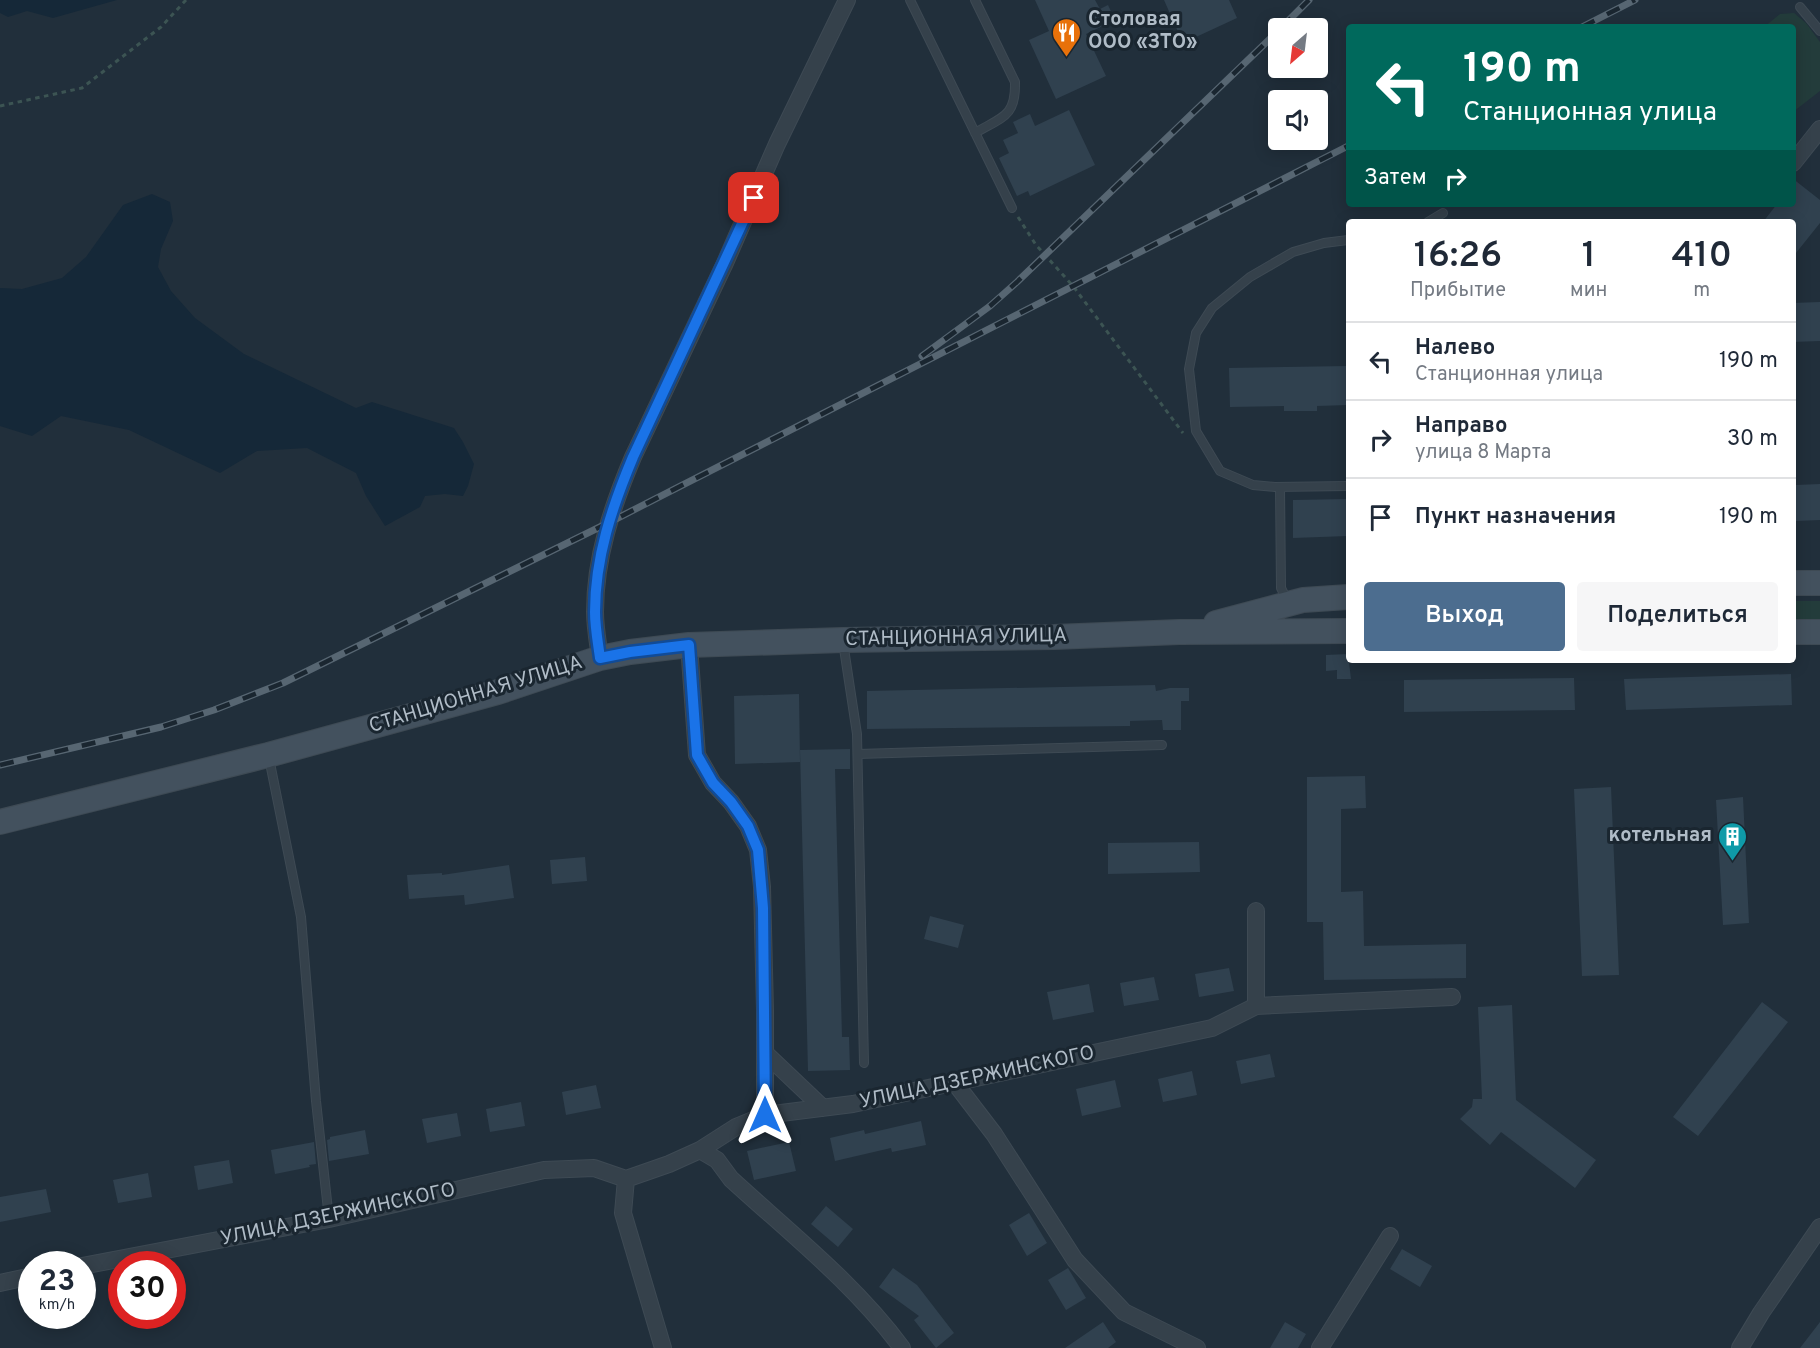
<!DOCTYPE html>
<html lang="ru">
<head>
<meta charset="utf-8">
<style>
  body { margin:0; font-family:Overpass,sans-serif; background:#f6f6f7; color:#1f2937; height:100vh; display:flex; flex-direction:column; font-size:22px; white-space:nowrap }
  * { box-sizing:border-box; margin:0 }
  p { font-size:20px; color:#747a83 }
  .icon { flex:none; width:33px; height:33px; fill:none; stroke:currentColor; stroke-width:2; stroke-linecap:round; stroke-linejoin:round }
  .map { position:relative; flex:1; overflow:hidden }
  .drawer { position:absolute; left:1346px; top:219px; width:450px; height:444px; display:flex; flex-direction:column; background:#fff; border-radius:6px; box-shadow:0 3px 15px #0003 }
  .drawer>* { flex:none }
  .top-card { position:absolute; left:1346px; top:24px; width:450px; height:183px; border-radius:6px; box-shadow:0 3px 15px #0003; background:#00695c; color:#fff; overflow:hidden }
  .needle { width:39px; rotate:208deg }
  .fabs { position:absolute; left:1268px; top:18px; display:grid; gap:12px }
  .fabs a { display:grid; place-items:center; width:60px; height:60px; border-radius:6px; background:#fff; box-shadow:0 3px 15px #0003; font-size:30px }
  .speed { position:absolute; left:18px; top:1251px; display:flex; gap:12px; font-size:30px; font-weight:700; text-align:center }
  .speed>* { display:grid; place-content:center; width:78px; height:78px; border-radius:50%; background:#fff; box-shadow:0 3px 15px #0003; line-height:1 }
  .speed small { font-size:15px; font-weight:400 }
  .speed .limit { border:9px solid #d22; background:#fff; color:#111 }
  .pin { position:absolute; display:grid; place-items:center; width:51px; height:51px; color:#fff; margin:-26px; border-radius:12px; box-shadow:0 3px 9px #0006 }
  .me { position:absolute; width:66px; margin:-33px; rotate:0deg; stroke-linejoin:round; filter:drop-shadow(0 0 4px #0008) }
  .turn { display:flex; align-items:center; gap:21px; height:126px; padding:0 18px; font-size:27px }
  .turn .icon { width:78px; height:78px; stroke-width:2.5 }
  .turn b { display:block; font-size:42px; line-height:51px }
  .then { display:flex; align-items:center; height:57px; padding:0 18px; background:#0003; gap:12px; font-size:22px }
  .eta { display:flex; justify-content:space-evenly; align-items:center; height:102px; text-align:center }
  .eta b { font-size:36px; font-weight:600; line-height:42px }
  .cta { display:flex; gap:12px; margin-top:auto; padding:12px 18px }
  .cta a { flex:1; height:69px; border-radius:6px; background:#4c6d8f; color:#fff; font-size:24px; font-weight:600; line-height:69px; text-align:center }
  .cta a+a { background:#f6f6f7; color:#1f2937 }
  ul { padding:0; list-style:none }
  li { display:flex; align-items:center; gap:18px; height:78px; padding:0 18px; border-top:2px solid #e0e1e3 }
  li div { flex:1 }
  li b { display:block; font-size:22px }
  li em { font-style:normal }
  .map>svg:first-child { display:block }
  .green { fill:#233c3b }
  .water { fill:#152838 }
  .building { fill:#30414f }
  .lines { fill:none; stroke-linecap:round; stroke-linejoin:round }
  .lane-casing { stroke:#3e4a54; stroke-width:10 }
  .street-casing { stroke:#3e4a54; stroke-width:18 }
  .secondary-casing { stroke:#3e4a54; stroke-width:26 }
  .path { stroke:#3c5453; stroke-width:3; stroke-dasharray:4.5 4.5; stroke-linecap:butt }
  .lane { stroke:#35414b; stroke-width:8 }
  .street { stroke:#35414b; stroke-width:16 }
  .secondary { stroke:#43515e; stroke-width:24 }
  .rail-casing { stroke:#576672; stroke-width:7 }
  .rail { stroke:#1a2630; stroke-width:4.5; stroke-dasharray:14; stroke-linecap:butt }
  .route-casing { stroke:#114b97; stroke-width:15 }
  .route { stroke:#1a73e8; stroke-width:10 }
  .labels { text-anchor:middle; dominant-baseline:central; stroke-width:6; stroke-linejoin:round; paint-order:stroke }
  .poi-label { font-size:20px; font-weight:bold; fill:#b0bcc7; stroke:#1a2630; text-anchor:start }
  .street-label { font-size:20px; fill:#b0bcc7; stroke:#1a2630 }
</style>
</head>
<body>
<div class="map">
<svg width="1820" height="1348" viewBox="0 0 1820 1348">
  <rect width="100%" height="100%" fill="#212f3b"/>
  <path class="green" d="M1794,13L1806,23L1820,42V91L1793,112L1792,27H1764L1780,14Z
    M1820,601V620H1793V601Z"/>
  <path class="water" d="M0,0H117L53,18L27,11L8,17L0,13Z
    M152,194L170,202L173,221L161,249L158,267L171,291L195,318L244,354L356,408L372,402L454,428L463,442L474,464L468,486L463,496L445,494L425,496L420,507L385,526L366,496L356,473L307,448L257,451L220,473L129,430L61,416L32,436L0,426V288L22,289L62,278L86,257L123,205Z"/>
  <path class="building" d="M1035,0H1095L1100,9L1108,5L1115,20L1086,34L1106,76L1056,99L1029,40L1049,31Z
    M1164,0H1229L1237,18L1183,43Z
    M1069,110L1095,165L1030,196L1028,191L1017,196L999,158L1009,153L1003,140L1018,133L1013,122L1030,114L1035,126Z
    M1792,178L1820,200V223L1792,258V222H1763L1777,204H1792Z
    M1820,302V341L1792,342V303Z
    M1348,366V405L1317,406V411H1284V406L1230,407L1229,368Z
    M1820,484V520L1796,521V485Z
    M1348,499V536L1293,538V500Z
    M1348,654L1351,679H1337V670L1326,671V655Z
    M1791,674L1792,705L1626,710L1624,679Z
    M1574,678L1575,710L1404,712V680Z
    M1155,685L1156,691L1170,688H1189V701H1181V730H1163L1162,720L1130,721V726L867,729V691Z
    M799,694L800,762L735,764L734,696Z
    M850,749V769H835L842,1037H849L850,1070L808,1071L800,750Z
    M1365,776L1366,808L1341,809V892L1363,891L1364,946L1466,944V978L1324,980L1323,922H1307V777Z
    M1611,787L1619,975L1582,976L1574,789Z
    M1743,797L1749,923L1723,925L1716,800Z
    M1199,842L1200,872L1108,874V843Z
    M585,857L587,881L552,884L550,860Z
    M509,865L514,898L465,905L464,895L409,899L407,875L442,873V875Z
    M930,916L964,925L958,948L924,939Z
    M1229,968L1234,991L1199,997L1195,974Z
    M1154,977L1159,1000L1124,1006L1120,983Z
    M1089,984L1094,1012L1053,1020L1047,992Z
    M1762,1002L1788,1022L1698,1136L1673,1117Z
    M1512,1005L1516,1100L1596,1160L1575,1188L1501,1132L1490,1145L1460,1119L1472,1107L1473,1099H1482L1478,1007Z
    M1270,1054L1275,1077L1241,1084L1236,1061Z
    M1192,1071L1197,1095L1163,1102L1158,1079Z
    M1115,1080L1121,1107L1082,1116L1076,1089Z
    M596,1085L601,1108L566,1115L562,1092Z
    M521,1102L525,1126L490,1132L486,1109Z
    M457,1113L461,1136L427,1143L422,1119Z
    M921,1121L926,1145L892,1152L891,1148L835,1161L830,1138L864,1130L865,1134Z
    M365,1130L369,1154L329,1161L327,1140L330,1139V1137Z
    M314,1142L316,1164L309,1165L310,1167L275,1174L271,1150Z
    M789,1142L796,1171L754,1180L747,1151Z
    M229,1160L233,1183L198,1190L194,1166Z
    M148,1173L152,1197L118,1203L113,1180Z
    M46,1189L51,1212L0,1222V1197Z
    M826,1206L853,1229L838,1247L811,1224Z
    M1029,1213L1047,1243L1027,1256L1009,1225Z
    M1402,1249L1432,1266L1420,1287L1390,1269Z
    M893,1268L917,1285L954,1333L936,1348L914,1320L919,1316L879,1287Z
    M1068,1268L1086,1298L1066,1310L1048,1280Z
    M1103,1322L1116,1342L1108,1348H1065Z
    M1285,1322L1306,1334L1298,1348H1270Z
    M1820,1322V1348H1800Z"/>
  <g class="lines">
    <defs>
      <path id="lane" d="M910,0L1012,208
        M1800,7L1820,31
        M975,133C1002,117 1016,117 1015,82L975,0
        M1428,222L1443,213
        M1348,240L1324,243L1293,252L1250,277L1212,308L1196,333L1189,369L1196,431L1220,471L1253,485L1275,487L1348,486
        M1280,487L1281,588L1284,594L1291,599
        M843,642L857,734L864,1063
        M858,754L1162,745
        M269,758L301,917L316,1101L329,1219"/>
      <path id="street" d="M1793,163L1820,129
        M689,645L697,755L713,783L731,802L748,826L758,850L762,887L765,1011V1115
        M600,658C598,643 595,627 595,612C595,557 612,507 633,457L725,263L777,144L847,0
        M1256,1006V911
        M765,1053L823,1108
        M955,1083L994,1134L1075,1260L1124,1312L1197,1348
        M700,1150L736,1127L765,1115L853,1104L1212,1028L1256,1006L1452,997
        M626,1179L669,1164L700,1150L717,1160L731,1179C790,1233 855,1284 902,1348
        M82,1266L329,1219L544,1170L594,1168L626,1179L623,1213L663,1348
        M0,1283L32,1276
        M1320,1348L1390,1236
        M1740,1348L1761,1313L1820,1227"/>
      <path id="secondary" d="M1792,583H1820
        M1216,623L1303,600L1348,597
        M1792,632H1820
        M0,822L268,755L498,692L600,658L630,652L689,645L843,640L1054,637L1179,632L1348,631"/>
    </defs>
    <use href="#lane" class="lane-casing"/>
    <use href="#street" class="street-casing"/>
    <use href="#secondary" class="secondary-casing"/>
    <path class="path" d="M0,106L82,88L161,27L186,0
      M1018,217L1036,245L1073,286L1183,433"/>
    <use href="#lane" class="lane"/>
    <use href="#street" class="street"/>
    <use href="#secondary" class="secondary"/>
    <defs>
      <path id="rail" d="M1582,27L1635,0
        M1281,28L1309,0
        M922,356L990,306L1017,282L1278,31
        M0,765L161,727L214,710L283,683L608,523L1348,146"/>
    </defs>
    <use href="#rail" class="rail-casing"/>
    <use href="#rail" class="rail"/>
  </g>
  <g class="lines">
    <defs>
      <path id="route" d="M754,198L633,457C612,507 595,557 595,612C595,627 598,643 600,658L630,652L689,645L697,755L713,783L731,802L748,826L758,850L763,908L765,1115"/>
    </defs>
    <use href="#route" class="route-casing"/>
    <use href="#route" class="route"/>
  </g>
  <defs>
    <symbol id="restaurant-pin" viewBox="-11 -11 22 30"><path d="M0 17L-7.5 6A9.5 9.5 0 1 1 7.5 6Z" fill="#e8710a" stroke="#1a2630"/><path d="M-5-6h1v4h1v-4h1v4h1v-4h1v5L-1.5 .5V6h-2V.5L-5-1ZM5-6V6H3V1.5H1.5Q1.5-4 5-6Z" fill="#fff"/></symbol>
    <symbol id="building-pin" viewBox="-11 -11 22 30"><path d="M0 17L-7.5 6A9.5 9.5 0 1 1 7.5 6Z" fill="#0f9aa8" stroke="#1a2630"/><path d="M-4-6H4V6H1V3H-1V6H-4ZM-2.5-4.3h1.7v1.8h-1.7ZM.8-4.3h1.7v1.8H.8ZM-2.5-1h1.7V.8h-1.7ZM.8-1h1.7V.8H.8Z" fill="#fff"/></symbol>
  </defs>
  <g fill-rule="evenodd">
    <use href="#restaurant-pin" x="1050" y="16" width="33" height="45"/>
    <use href="#building-pin" x="1716" y="820" width="33" height="45"/>
  </g>
  <g class="labels">
    <g class="poi-label">
      <text x="1088" y="20">Столовая<tspan x="1088" dy="23">ООО «ЗТО»</tspan></text>
      <text x="1712" y="836" text-anchor="end">котельная</text>
    </g>
    <g class="street-label">
      <text transform="translate(956 638) rotate(-1)">СТАНЦИОННАЯ УЛИЦА</text>
      <text transform="translate(476 695) rotate(-17)">СТАНЦИОННАЯ УЛИЦА</text>
      <text transform="translate(977 1078) rotate(-12)">УЛИЦА ДЗЕРЖИНСКОГО</text>
      <text transform="translate(338 1215) rotate(-12)">УЛИЦА ДЗЕРЖИНСКОГО</text>
    </g>
  </g>
</svg>
<div class="fabs">
<a><svg class="needle" viewBox="-14 -14 28 28"><path d="M0-13l5 13h-10z" fill="#e53935"/><path d="M0 13l5-13h-10z" fill="#747a83"/></svg></a>
<a><svg class="icon" aria-label="sound" viewBox="0 0 24 24"><path d="M4 9h4l5-4v14l-5-4H4zM17 9q2 3 0 6"/></svg></a>
</div>
<div class="speed"><div>23<small>km/h</small></div><div class="limit">30</div></div>
<div class="pin" style="left:754px;top:198px;background:#d93025"><svg class="icon" aria-label="arrive" viewBox="0 0 24 24"><path d="M6 21V4h12l-3 4 3 4H6"/></svg></div>
<svg class="me" style="left:765px;top:1115px" viewBox="-20 -20 40 40"><path d="M0-17L14 15 0 8-14 15z" fill="#1a73e8" stroke="#fff" stroke-width="4"/></svg>
<div class="top-card">
<div class="turn"><svg class="icon" aria-label="left" viewBox="0 0 24 24"><path d="M17 20v-9H6M10 6l-5 5 5 5"/></svg><div><b>190 m</b>Станционная улица</div></div>
<div class="then">Затем<svg class="icon" aria-label="right" viewBox="0 0 24 24"><path d="M7 20v-9h11M14 6l5 5-5 5"/></svg></div>
</div>
<section class="drawer">
<div class="eta">
<div><b>16:26</b><p>Прибытие</p></div>
<div><b>1</b><p>мин</p></div>
<div><b>410</b><p>m</p></div>
</div>
<ul>
<li><svg class="icon" aria-label="left" viewBox="0 0 24 24"><path d="M17 20v-9H6M10 6l-5 5 5 5"/></svg><div><b>Налево</b><p>Станционная улица</p></div><em>190 m</em></li>
<li><svg class="icon" aria-label="right" viewBox="0 0 24 24"><path d="M7 20v-9h11M14 6l5 5-5 5"/></svg><div><b>Направо</b><p>улица 8 Марта</p></div><em>30 m</em></li>
<li><svg class="icon" aria-label="arrive" viewBox="0 0 24 24"><path d="M6 21V4h12l-3 4 3 4H6"/></svg><div><b>Пункт назначения</b></div><em>190 m</em></li>
</ul>
<div class="cta"><a>Выход</a><a>Поделиться</a></div>
</section>
</div>
</body>
</html>
